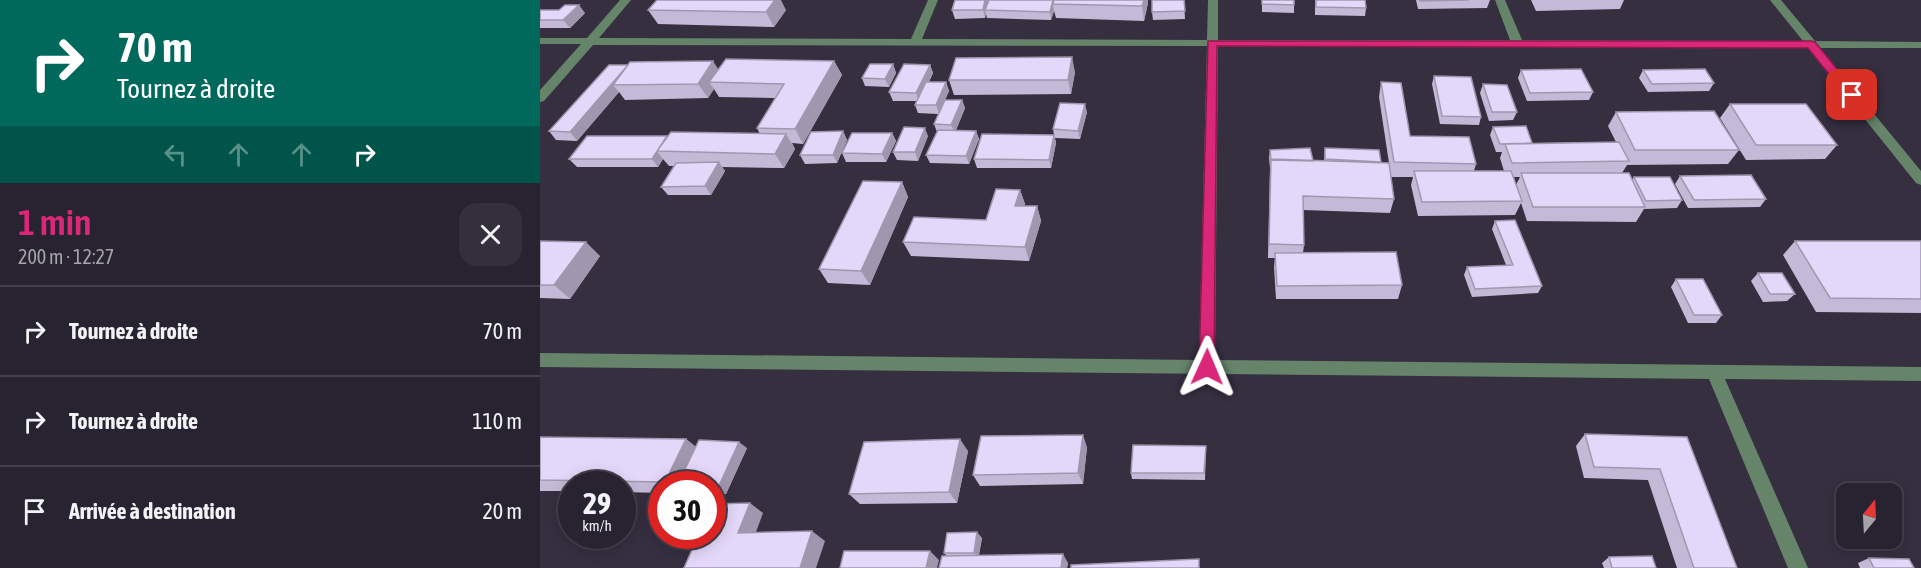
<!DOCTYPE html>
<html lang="fr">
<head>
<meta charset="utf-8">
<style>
  body { margin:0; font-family:"Asap Condensed",sans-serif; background:#342f3c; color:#f1f3f6; height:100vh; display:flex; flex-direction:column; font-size:22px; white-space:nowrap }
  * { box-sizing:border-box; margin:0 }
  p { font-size:20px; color:#a5a4ab }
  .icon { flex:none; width:33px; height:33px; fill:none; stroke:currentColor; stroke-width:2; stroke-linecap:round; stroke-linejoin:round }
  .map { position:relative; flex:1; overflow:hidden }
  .side { display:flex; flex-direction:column; background:#282330; width:540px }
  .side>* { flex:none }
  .hud { background:#00695c; color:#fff; overflow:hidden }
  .needle { width:39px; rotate:18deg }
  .buttons { position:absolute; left:1296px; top:483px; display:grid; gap:12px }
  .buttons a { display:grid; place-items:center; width:66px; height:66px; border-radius:12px; background:#282330; box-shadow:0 3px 15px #0003,0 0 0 2px #44404c; font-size:30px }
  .speed { position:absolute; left:18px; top:471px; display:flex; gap:12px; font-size:30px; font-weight:700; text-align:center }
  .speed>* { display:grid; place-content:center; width:78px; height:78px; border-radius:50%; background:#282330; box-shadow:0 3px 15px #0003,0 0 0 2px #44404c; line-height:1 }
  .speed small { font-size:15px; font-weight:400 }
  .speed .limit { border:9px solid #d22; background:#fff; color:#111 }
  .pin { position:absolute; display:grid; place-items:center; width:51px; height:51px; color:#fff; margin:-26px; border-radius:12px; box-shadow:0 3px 9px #0006 }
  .me { position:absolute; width:66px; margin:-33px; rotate:1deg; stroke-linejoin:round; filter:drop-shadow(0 0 4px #0008) }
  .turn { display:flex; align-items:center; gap:21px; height:126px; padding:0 18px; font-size:27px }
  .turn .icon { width:78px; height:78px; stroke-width:2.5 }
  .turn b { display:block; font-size:42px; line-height:51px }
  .lanes { display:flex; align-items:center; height:57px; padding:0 18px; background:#0003; justify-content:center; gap:30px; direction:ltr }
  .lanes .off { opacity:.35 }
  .round { display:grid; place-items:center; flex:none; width:63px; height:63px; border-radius:18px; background:#342f3c }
  .overview { display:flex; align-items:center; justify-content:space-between; height:102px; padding:0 18px }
  h1 { font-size:36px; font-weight:600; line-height:45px; color:#db2777 }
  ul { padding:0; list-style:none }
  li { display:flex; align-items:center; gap:18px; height:90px; padding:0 18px; border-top:2px solid #44404c }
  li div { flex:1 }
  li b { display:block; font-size:22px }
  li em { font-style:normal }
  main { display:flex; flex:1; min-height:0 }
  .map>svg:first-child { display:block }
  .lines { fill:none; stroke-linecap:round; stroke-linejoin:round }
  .minor { fill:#65846a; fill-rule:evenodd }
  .wall { fill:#c4bad7; fill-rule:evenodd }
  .shaded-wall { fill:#a097af }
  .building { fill:#e4d8fa; stroke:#a097af; stroke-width:1.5 }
  .route { fill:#db2777; stroke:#8e194d; stroke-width:1.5 }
</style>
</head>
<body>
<main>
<section class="side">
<div class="hud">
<div class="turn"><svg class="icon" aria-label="right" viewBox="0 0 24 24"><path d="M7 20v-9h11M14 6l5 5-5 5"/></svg><div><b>70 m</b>Tournez à droite</div></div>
<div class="lanes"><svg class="icon off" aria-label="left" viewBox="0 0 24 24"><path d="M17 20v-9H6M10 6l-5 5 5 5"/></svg><svg class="icon off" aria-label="ahead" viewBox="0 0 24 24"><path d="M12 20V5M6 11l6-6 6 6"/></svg><svg class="icon off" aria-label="ahead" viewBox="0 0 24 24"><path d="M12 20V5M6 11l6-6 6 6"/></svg><svg class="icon" aria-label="right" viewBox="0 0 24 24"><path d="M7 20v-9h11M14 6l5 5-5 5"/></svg></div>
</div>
<div class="overview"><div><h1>1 min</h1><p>200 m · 12:27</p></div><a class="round"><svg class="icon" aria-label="close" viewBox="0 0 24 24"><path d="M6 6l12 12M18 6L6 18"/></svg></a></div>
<ul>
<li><svg class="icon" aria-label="right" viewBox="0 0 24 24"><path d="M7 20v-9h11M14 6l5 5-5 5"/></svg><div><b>Tournez à droite</b></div><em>70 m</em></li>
<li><svg class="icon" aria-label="right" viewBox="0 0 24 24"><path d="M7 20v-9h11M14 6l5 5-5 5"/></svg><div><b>Tournez à droite</b></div><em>110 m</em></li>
<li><svg class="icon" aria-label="arrive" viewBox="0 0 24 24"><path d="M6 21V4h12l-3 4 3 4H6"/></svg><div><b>Arrivée à destination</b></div><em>20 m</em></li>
</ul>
</section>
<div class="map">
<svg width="1381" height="568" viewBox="0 0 1381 568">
  <rect width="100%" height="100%" fill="#352f40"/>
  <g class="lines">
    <path class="minor" d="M80,0H91L59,38L371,39L388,0H398L382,39L667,40L668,0H678V40H970L955,0H965L982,40L1263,41L1230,0H1241L1275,41L1381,42V48H1280L1381,171V185L1376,183L1268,48L678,46L675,360L1381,367V381L1185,379L1268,568H1248L1169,379L0,367V353L659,360L667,46L53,45L4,101L0,102V90L41,44H0V38H47Z"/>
  </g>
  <path class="wall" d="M415,0H608V3L604,21L516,18L514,11L511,20L447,18L446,14L445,18L415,19L412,10Z
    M644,0L645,19L613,20L612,12Z
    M722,0H754V13L722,12Z
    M775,0L826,8L825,16L775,15Z
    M876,0H950L947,8L878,9Z
    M991,0H1084L1080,9L996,11Z
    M0,10L45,13L30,28H0Z
    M108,10H246L234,27L118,24Z
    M294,61L302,75L263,144L252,143L255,149L244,168L182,167L185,171L171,195H128L121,187L134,166H129L123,159L118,167H37L29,159L127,137L220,134L217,128L235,98L179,97L174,89L168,98L85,100L79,92L37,141L16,140L9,131L69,65L179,69Z
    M353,64L356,73L349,87L325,86L322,78Z
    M390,65L393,73L389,82H406L409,91L405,100H422L425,108L416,130L436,131L439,139L429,164L390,163L386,155L397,132L394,124L398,114L378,113L375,105L376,101H353L349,92Z
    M981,70L1053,92L1049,100L987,101L978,78Z
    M1103,70L1174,83L1169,91L1108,92L1099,78Z
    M535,72L531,94L414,95L409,80Z
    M894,76L941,117L939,125L900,124L892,84Z
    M841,82L870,136L936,164L934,171H964L960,158L962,152H956L950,135L953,127L992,143L1076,142L1068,126L1076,112L1199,150L1188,164L1087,165L1082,173L1092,180L1094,177L1142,200L1137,208L1104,209L1096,222L987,221L981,203L975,215L878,216L871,185L873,177H851L854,199L850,213L763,210L764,245L763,253L862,285L858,299H736L734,267L735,258H728L730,168L729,158L730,150L773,161H784L785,148L841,162V163H849L839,97ZM974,177H980L976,185Z
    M943,84L977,112L973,120L949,121L940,93Z
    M1190,104L1297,145L1285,159L1206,160L1180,118Z
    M547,112L540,139L515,138L516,143L511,168H437L434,159L514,135L513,129Z
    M303,131L307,140L297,163L265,164L260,155Z
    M352,133L356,141L346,162H306L302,153Z
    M388,136L378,161L357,160L353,152Z
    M1140,176L1226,199L1220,207L1148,208L1135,184Z
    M362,182L368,197L330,285L288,283L279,269Z
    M480,190L485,204L484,206H497L501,221L489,261L371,256L363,242L446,220Z
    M955,221L1002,286L998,293L932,297L924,275L927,267L966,265L952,229Z
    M0,241L60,256L30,299L0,298Z
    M1255,241H1381V313L1276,312L1243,255Z
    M1218,273L1255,294L1247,301L1223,302L1211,281Z
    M1136,279L1182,315L1176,323H1148L1131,287Z
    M1045,434L1147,437L1197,568H1137L1108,480L1044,478L1036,446Z
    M0,437L146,439L156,447L207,448L186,494H172V484H122V493L82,492V484H32V491H0Z
    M666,446L665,480L592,479L591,473Z
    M547,447L543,484L440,486L433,475Z
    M428,451L417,503L320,504L309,494Z
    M1304,512H1306V538L1300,537L1294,518Z
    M442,538L439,555L528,563L527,568H399L407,556L404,553Z
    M1310,538H1352L1354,539L1343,545Z
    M1069,557L1116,568H1064L1062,563Z
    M1329,558L1374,568H1320L1318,563Z"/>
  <path class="shaded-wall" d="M235,0H241L246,10L234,27L226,12Z
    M445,0H450L445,10L446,14L445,18L443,10Z
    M513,0V4L514,11L511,20L510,12Z
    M604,0H608V3L604,21L602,6Z
    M39,5L45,13L30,28L23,20Z
    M532,57L535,72L531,94L528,80Z
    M173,61L182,75L169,82L174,89L168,98L158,84Z
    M294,61L302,75L263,144L255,129Z
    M353,64L356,73L349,87L345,79Z
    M88,65L73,85L79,92L37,141L30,132Z
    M390,65L393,73L379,102L376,93Z
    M406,82L409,91L399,114L396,105Z
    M422,100L425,108L415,133L411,125Z
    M545,104L547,112L540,139L538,131Z
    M385,128L388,136L378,161L375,152Z
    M303,131L307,140L297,163L293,155Z
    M436,131L439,139L429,164L426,156Z
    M352,133L356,141L346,162L342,154Z
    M246,134L255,149L244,168L235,154Z
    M514,135L516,143L511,168L509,160Z
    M127,136L133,144L117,151L123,159L118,167L112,159Z
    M179,162L185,171L171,195L165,186Z
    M362,182L368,197L330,285L321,271Z
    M480,190L485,204L479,220L475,206Z
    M497,206L501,221L489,261L485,247Z
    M46,242L60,256L30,299L14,285Z
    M543,435L547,447L543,484L538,473Z
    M146,439L161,451L145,484H128L125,482Z
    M420,439L428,451L417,503L409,492Z
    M199,442L207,448L186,494L178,488Z
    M210,503L223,513L212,543L198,533Z
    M272,531L285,541L276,568H260Z
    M437,532L442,538L438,558L434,553Z
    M390,551L399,560L397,568H386Z
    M523,554L528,563L527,568H521Z"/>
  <path class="building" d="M117,0H235L226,12L108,10Z
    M415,0H445L443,10H412Z
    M449,0H513L510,12L445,10Z
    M514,0H604L602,6L513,4Z
    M612,0H644L645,11L612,12Z
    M722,0H754V5L722,4Z
    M776,0H825L826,8L776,7Z
    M880,0H929L880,1Z
    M25,5H39L23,20H0V10H19Z
    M532,57L528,80H409L416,58Z
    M186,59L294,61L255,129L217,128L244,84L169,82Z
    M173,61L158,84L73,85L90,62Z
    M330,64H353L345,79L322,78Z
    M364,64L390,65L376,93L349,92Z
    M69,65H88L30,132L9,131Z
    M1041,69L1053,92L990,93L981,70Z
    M1165,69L1174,83L1112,84L1103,70Z
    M894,76L931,77L941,117L902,116Z
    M386,82H406L396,105H375Z
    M841,82L861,83L870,136L929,137L936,164L854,162Z
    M943,84L967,85L977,112H952Z
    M405,100H422L411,125L394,124Z
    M520,103L545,104L538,131L513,129Z
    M1190,104H1266L1297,145H1216Z
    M1174,111L1199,150H1095L1076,112Z
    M986,126L992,143L960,144L953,127Z
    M364,127L385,128L375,152H353Z
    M398,130L436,131L426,156L386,155Z
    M303,131L293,155H260L271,132Z
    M131,132L246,134L235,154L117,151Z
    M312,133H352L342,154L302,153Z
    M442,134L514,135L509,160L434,159Z
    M47,136H127L112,159H29Z
    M1079,142L1089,161L972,163L965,144Z
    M770,148L773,161L731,160L730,150Z
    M785,148L839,150L841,162L785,159Z
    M731,159L849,163L854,199L763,196L764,245L729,244Z
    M179,162L165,186L121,187L136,163Z
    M874,171H971L982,201L882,202Z
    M981,173H1089L1105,207H993Z
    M1211,175L1226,199L1154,200L1140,176Z
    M1094,177H1130L1142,200L1106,201Z
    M323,181L362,182L321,271L279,269Z
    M456,189L480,190L475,206H497L485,247L363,242L374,217L446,220Z
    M975,220L1002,286L935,289L927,267L973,265L955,221Z
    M0,241L46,242L14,285H0Z
    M1255,241H1381V299L1290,298Z
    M856,252L862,285L737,286L735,253Z
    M1218,273H1242L1255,294H1230Z
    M1136,279H1163L1182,315H1154Z
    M1045,434L1147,437L1197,568H1154L1120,469L1054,467Z
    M543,435L538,473L433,475L441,436Z
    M0,437L146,439L125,482L0,480Z
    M420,439L409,492L309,494L324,442Z
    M159,440L199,442L178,488H172V484H138Z
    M593,445L666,446L664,473H591Z
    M210,503L198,533L272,531L260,568H144L158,536H172V504Z
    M437,532L434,553H404L407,533Z
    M304,551H390L386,568H300Z
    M523,554L521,568H399L402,556Z
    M1112,556L1116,568H1072L1069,557Z
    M1329,558L1369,559L1374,568H1334Z
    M659,559V568H531V565Z"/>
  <path class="route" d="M668,41H1271L1275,42L1318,95L1308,98L1268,48L677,46L674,367L667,373L659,367Z"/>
</svg>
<div class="buttons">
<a><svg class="needle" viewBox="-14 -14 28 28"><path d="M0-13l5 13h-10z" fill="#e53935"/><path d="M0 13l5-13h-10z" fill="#a5a4ab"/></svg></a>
</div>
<div class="speed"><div>29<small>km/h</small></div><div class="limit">30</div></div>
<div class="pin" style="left:1312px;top:95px;background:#d93025"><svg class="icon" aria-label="arrive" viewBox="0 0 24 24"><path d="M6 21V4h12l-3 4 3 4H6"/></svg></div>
<svg class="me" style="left:667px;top:367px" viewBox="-20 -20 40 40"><path d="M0-17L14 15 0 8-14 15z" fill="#db2777" stroke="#fff" stroke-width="4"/></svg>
</div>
</main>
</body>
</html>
